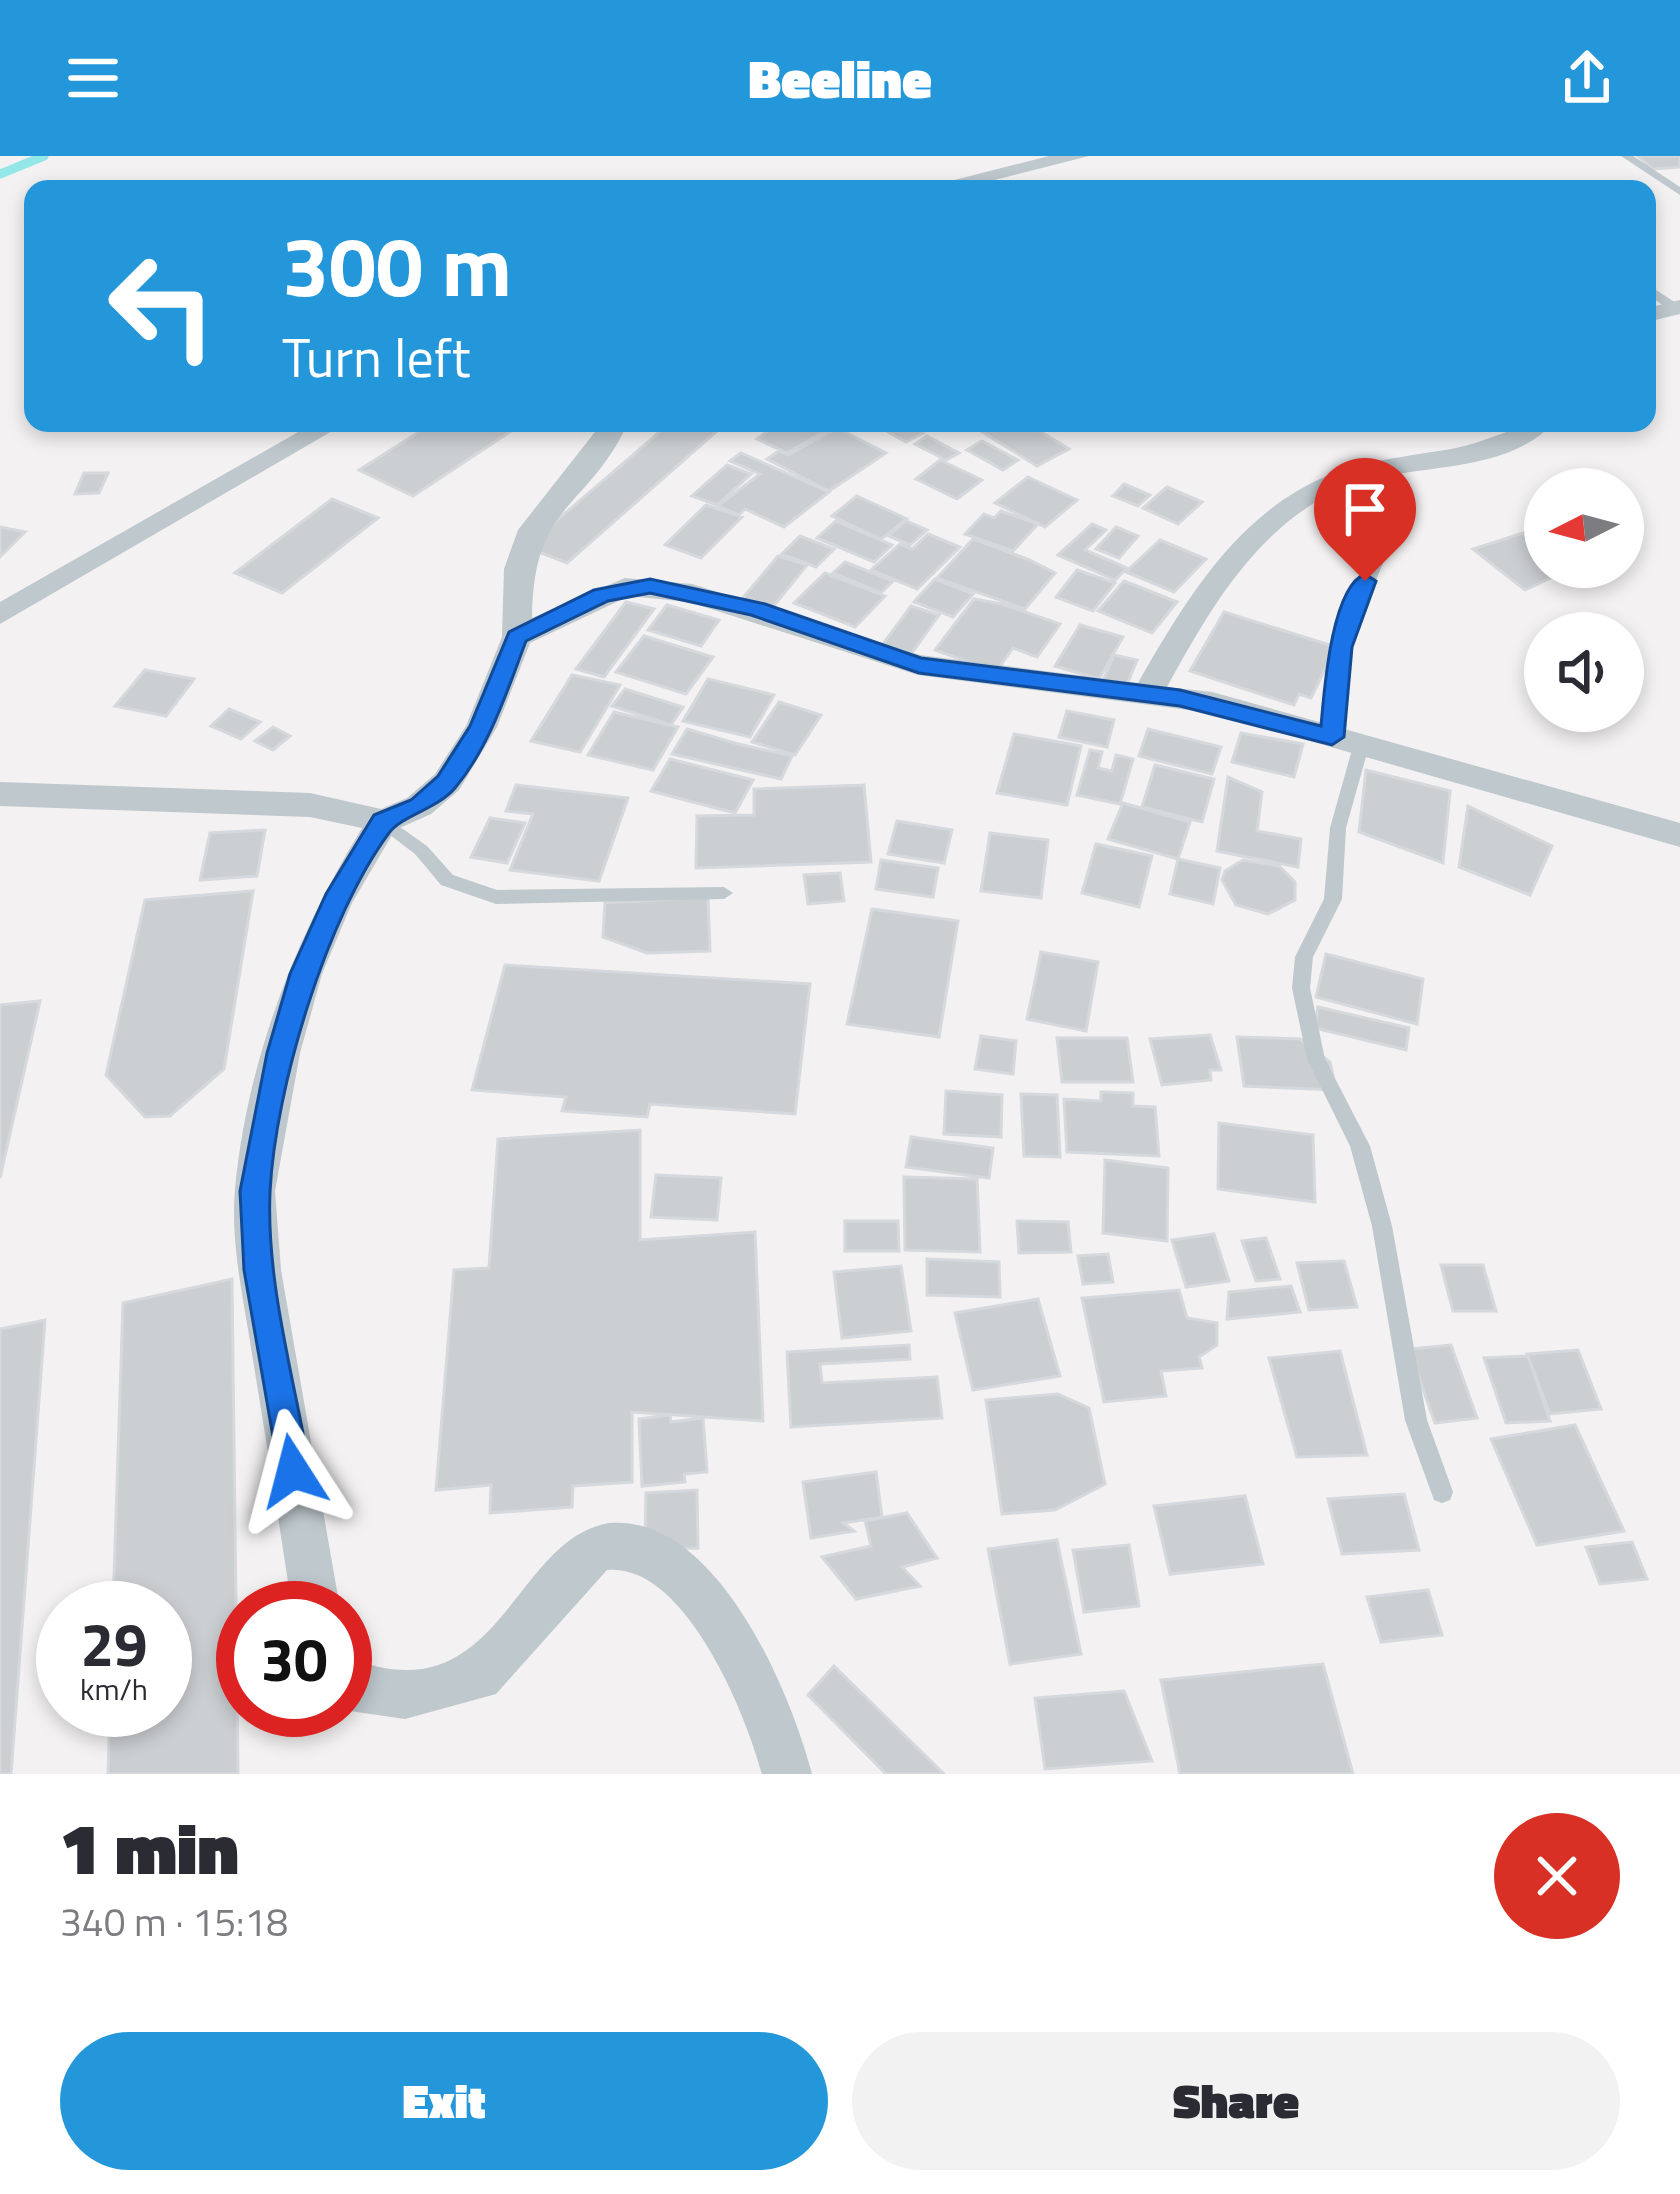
<!DOCTYPE html>
<html lang="en">
<head>
<meta charset="utf-8">
<style>
  body { margin:0; font-family:"Titillium Web",sans-serif; background:#f2f2f3; color:#2b2b33; height:100vh; display:flex; flex-direction:column; font-size:45px; white-space:nowrap }
  * { box-sizing:border-box; margin:0 }
  p { font-size:39px; color:#7c7c81 }
  .icon { flex:none; width:66px; height:66px; fill:none; stroke:currentColor; stroke-width:2; stroke-linecap:round; stroke-linejoin:round }
  .map { position:relative; height:1618px; overflow:hidden }
  .details { display:flex; flex-direction:column; background:#fff; flex:1 }
  .details>* { flex:none }
  .hud { position:absolute; left:24px; top:24px; width:1632px; height:252px; border-radius:24px; box-shadow:0 6px 18px #0003; background:#2497da; color:#fff; overflow:hidden }
  .needle { width:78px; rotate:264deg }
  .controls { position:absolute; left:1524px; top:312px; display:grid; gap:24px }
  .controls a { display:grid; place-items:center; width:120px; height:120px; border-radius:50%; background:#fff; box-shadow:0 6px 18px #0003; font-size:60px }
  .speed { position:absolute; left:36px; top:1425px; display:flex; gap:24px; font-size:60px; font-weight:700; text-align:center }
  .speed>* { display:grid; place-content:center; width:156px; height:156px; border-radius:50%; background:#fff; box-shadow:0 6px 18px #0003; line-height:1 }
  .speed small { font-size:30px; font-weight:400 }
  .speed .limit { border:18px solid #d22; background:#fff; color:#111 }
  .pin { position:absolute; display:grid; place-items:center; width:102px; height:102px; color:#fff; margin:-123px -51px; border-radius:50% 50% 50% 0; rotate:-45deg; box-shadow:0 0 12px #0007 }
  .pin .icon { rotate:45deg }
  .me { position:absolute; width:132px; margin:-66px; rotate:351deg; stroke-linejoin:round; filter:drop-shadow(0 0 9px #0008) }
  .turn { display:flex; align-items:center; gap:42px; height:252px; padding:0 60px; font-size:54px }
  .turn .icon { width:156px; height:156px; stroke-width:2.5 }
  .turn b { display:block; font-size:84px; line-height:102px }
  .round { display:grid; place-items:center; flex:none; width:126px; height:126px; border-radius:63px; background:#f2f2f3 }
  .head { display:flex; align-items:center; justify-content:space-between; height:204px; padding:0 60px }
  h1 { font-size:72px; font-weight:800; line-height:90px }
  .cta { display:flex; gap:24px; margin-top:auto; padding:24px 60px }
  .cta a { flex:1; height:138px; border-radius:72px; background:#2497da; color:#fff; font-size:48px; font-weight:800; line-height:138px; text-align:center }
  .cta a+a { background:#f2f2f3; color:#2b2b33 }
  header { display:flex; justify-content:space-between; align-items:center; height:156px; padding:0 60px; background:#2497da; color:#fff; font-size:54px; font-weight:800 }
  .map>svg:first-child { display:block }
  .lines { fill:none; stroke-linecap:round; stroke-linejoin:round }
  .stream { stroke:#93e7e7; stroke-width:9 }
  .building { fill:#cbcfd2; stroke:#d5d8dc; stroke-width:3 }
  .lane { fill:#bec8cd; fill-rule:evenodd }
  .street { fill:#bec8cd; fill-rule:evenodd }
  .route { fill:#1a73e8; stroke:#114b97; stroke-width:3 }
</style>
</head>
<body>
<header><svg class="icon" aria-label="menu" viewBox="0 0 24 24"><path d="M4 6h16M4 12h16M4 18h16"/></svg>Beeline<svg class="icon" aria-label="share" viewBox="0 0 24 24"><path d="M12 15V3M7 8l5-5 5 5M5 13v7h14v-7"/></svg></header>
<div class="map">
<svg width="1680" height="1618" viewBox="0 0 1680 1618">
  <rect width="100%" height="100%" fill="#f3f1f1"/>
  <g class="lines">
    <path class="stream" d="M0,18L44,0"/>
  </g>
  <path class="building" d="M1638,0H1680V11L1653,13Z
    M433,267H523L413,340L359,314Z
    M670,267H726L567,407L526,391Z
    M779,267H827L833,270L787,297L757,283Z
    M885,267H906L923,277L906,286L879,271Z
    M968,267H1026L1069,293L1037,310Z
    M837,272L886,297L829,335L767,303L779,295L788,299Z
    M927,280L959,297L946,304L915,288Z
    M982,285L1018,304L1003,314L967,294Z
    M741,297L829,336L784,371L745,353L739,359L718,350L760,318L730,305Z
    M940,304L982,324L957,343L916,323Z
    M727,309L751,318L717,349L692,340Z
    M84,317H108L99,337L75,338Z
    M1028,321L1077,344L1045,371L995,347Z
    M1124,328L1150,339L1138,350L1113,340Z
    M1167,331L1202,346L1178,368L1143,352Z
    M857,340L907,363L881,383L832,360Z
    M332,343L378,362L282,437L235,417Z
    M706,349L742,361L701,402L665,389Z
    M1001,355L1038,368L1013,395L965,378L984,358L994,362Z
    M836,365L892,389L874,406L817,382Z
    M906,365L927,374L910,389L889,380Z
    M1092,368L1106,374L1085,394L1127,412L1115,424L1058,399Z
    M1545,370V411H1574L1525,434L1473,393Z
    M0,371L25,376L0,401Z
    M1116,371L1138,380L1119,402L1096,393Z
    M928,378L960,391L917,433L871,414L900,388L912,393Z
    M800,380L834,393L816,411L782,398Z
    M973,383L1030,404L1055,417L1025,453L937,422Z
    M1160,384L1206,403L1174,436L1126,416Z
    M778,400L807,409L772,452L742,443Z
    M845,406L893,425L881,437L833,417Z
    M1077,414L1115,427L1093,455L1056,441Z
    M825,417L885,440L855,471L794,447Z
    M935,423L973,438L953,461L914,446Z
    M1124,425L1177,446L1152,477L1098,455Z
    M974,443L1002,448L1060,468L1037,501L1013,492L996,516L935,494Z
    M626,446L654,453L604,521L576,513Z
    M667,449L719,464L701,490L648,474Z
    M911,450L939,459L909,501L880,492Z
    M1224,456L1336,491L1311,542L1299,538L1294,549L1190,515Z
    M1080,469L1123,481L1099,523L1055,510Z
    M644,480L713,501L686,538L616,516Z
    M1114,499L1137,504L1126,531L1103,525Z
    M145,514L194,523L166,560L115,550Z
    M572,519L620,529L580,596L531,585Z
    M708,523L774,539L750,581L683,565Z
    M625,533L683,551L671,569L612,550Z
    M779,546L821,559L795,599L752,586Z
    M229,553L260,566L241,583L211,570Z
    M1067,555L1114,564L1107,591L1059,581Z
    M614,556L678,571L653,614L588,599Z
    M273,571L290,580L273,594L255,585Z
    M687,573L738,588L792,600L781,623L672,598Z
    M1148,573L1221,591L1212,618L1139,600Z
    M1241,577L1303,588L1294,621L1232,606Z
    M1014,578L1081,590L1067,649L997,637Z
    M1090,594L1102,596L1098,612L1112,615L1116,599L1133,603L1120,648L1077,639Z
    M670,603L753,624L735,657L651,635Z
    M1155,609L1214,623L1202,666L1142,651Z
    M1366,614L1450,635L1443,707L1359,676Z
    M1228,621L1262,636L1257,675L1301,683L1298,711L1217,695Z
    M516,629L628,642L599,725L510,714L533,658L506,655Z
    M864,629L871,706L696,712L697,660L754,659V633Z
    M1123,647L1190,666L1178,703L1108,683Z
    M1468,650L1552,690L1530,739L1459,711Z
    M490,662L525,667L507,707L471,701Z
    M897,665L952,674L944,707L888,698Z
    M265,674L257,720L200,724L210,677Z
    M990,677L1048,684L1041,742L981,735Z
    M1096,688L1152,700L1139,751L1082,737Z
    M1178,703L1220,712L1213,748L1170,738Z
    M881,704L938,712L933,741L876,733Z
    M1243,704L1279,710L1295,726V744L1268,758L1236,749L1222,724L1225,715Z
    M840,717L844,745L808,748L804,719Z
    M253,735L224,913L170,960L145,961L106,919L145,744Z
    M708,741L710,795L647,797L603,781L605,747Z
    M872,753L958,765L939,881L847,868Z
    M1041,796L1098,806L1086,875L1027,863Z
    M1326,798L1423,823L1417,868L1316,841Z
    M505,809L810,828L795,958L650,948L647,961L562,955L566,941L472,934Z
    M40,845L0,1022V849Z
    M1318,851L1409,872L1406,894L1315,872Z
    M1210,879L1221,914H1210L1211,924L1162,929L1150,883Z
    M981,880L1016,885L1013,918L975,913Z
    M1237,881L1300,883L1330,906L1336,934L1244,930Z
    M1057,882H1127L1133,926H1062Z
    M946,935L1002,939L1001,981L944,978Z
    M1101,936L1133,937V950L1155,951L1159,1000L1067,996L1064,943L1101,945Z
    M1021,938L1057,939L1060,1001L1024,1000Z
    M1219,967L1313,979L1315,1046L1218,1033Z
    M640,974V1084L755,1076L763,1265L632,1256V1326L573,1330L572,1351L490,1357L491,1329L436,1334L454,1114L489,1112L498,983Z
    M911,981L993,992L989,1022L906,1011Z
    M1105,1004L1168,1012L1167,1085L1103,1077Z
    M656,1019L721,1022L717,1064L651,1061Z
    M904,1021L977,1023L980,1096L905,1094Z
    M845,1065H898L899,1095H845Z
    M1017,1065L1068,1066L1071,1096L1019,1097Z
    M1214,1078L1229,1125L1186,1131L1172,1084Z
    M1266,1082L1280,1123L1256,1125L1242,1085Z
    M1108,1098L1113,1126L1083,1128L1078,1100Z
    M927,1103L999,1106L1000,1141L927,1139Z
    M1344,1105L1357,1151L1309,1154L1297,1107Z
    M1441,1109H1483L1496,1155H1453Z
    M901,1110L911,1175L842,1182L834,1116Z
    M232,1123L238,1618H108L110,1554H165V1452H113L123,1147Z
    M1291,1130L1300,1156L1227,1163L1229,1136Z
    M1179,1134L1187,1162L1217,1167V1189L1199,1201L1202,1212L1161,1215L1166,1240L1104,1246L1082,1142Z
    M1038,1143L1060,1220L973,1234L955,1157Z
    M45,1164L11,1618H0V1173Z
    M909,1189L910,1203L820,1208L822,1227L937,1221L942,1262L791,1271L787,1196Z
    M1451,1189L1477,1262L1435,1267L1409,1193Z
    M1578,1194L1601,1253L1550,1258L1527,1198Z
    M1340,1195L1367,1299L1297,1301L1269,1202Z
    M1528,1200L1550,1265L1506,1267L1484,1202Z
    M1058,1238L1089,1252L1105,1328L1055,1354L1002,1358L986,1244Z
    M670,1259L671,1266L703,1262L707,1316L684,1318L685,1326L642,1330L639,1263Z
    M1575,1269L1624,1375L1537,1389L1491,1283Z
    M876,1316L882,1361L843,1367L854,1375L811,1382L803,1326Z
    M697,1334L698,1392L665,1393L645,1382L646,1337Z
    M1404,1338L1419,1394L1342,1398L1328,1343Z
    M1245,1340L1263,1408L1170,1418L1154,1350Z
    M907,1357L937,1402L902,1411L920,1430L856,1443L822,1401L871,1390L865,1365Z
    M1057,1384L1081,1498L1010,1508L988,1393Z
    M1632,1386L1647,1423L1600,1428L1586,1391Z
    M1129,1389L1139,1450L1084,1456L1073,1394Z
    M1428,1434L1442,1479L1381,1486L1367,1441Z
    M1323,1508L1353,1618H1180L1161,1524Z
    M834,1510L944,1618H886L808,1539Z
    M1124,1535L1152,1605L1045,1613L1035,1542Z"/>
  <g class="lines">
    <path class="lane" d="M1621,0H1633L1680,31V39Z
      M1647,128L1679,149V155H1671L1647,138Z
      M1336,321L1400,367L1348,491L1340,581L1332,586L1324,581L1332,491L1386,368L1331,328V322Z
      M1361,584L1369,590L1346,672L1342,743L1313,801L1310,832L1325,903L1370,990L1392,1070L1427,1264L1453,1336L1450,1344L1442,1347L1434,1344L1405,1264L1372,1070L1350,990L1307,903L1292,832L1295,801L1324,743L1330,672L1353,590Z
      M383,659L427,690L453,719L497,734L724,731L733,737L724,743L496,748L441,729L415,698L377,669L375,665L377,661Z"/>
    <path class="street" d="M1049,0H1089L959,33H919Z
      M1680,144V158L1647,166V152Z
      M314,267H346L0,468V446Z
      M602,267H628C587,355 533,345 532,462L625,422L692,428L920,499L1138,527C1185,445 1237,357 1329,319C1369,303 1414,300 1456,292C1491,285 1517,267 1553,267C1507,319 1412,307 1351,329C1261,363 1211,451 1167,531L1212,536L1680,667V691L1212,557L918,519L689,446L629,440L530,487L497,571L459,634L431,658L395,674L352,747L322,818L300,897L275,1035L281,1114L340,1452H292C279,1367 266,1282 252,1198C244,1145 230,1087 235,1033C247,905 295,781 362,672L310,661L0,650V626L310,637L381,653L407,642L435,618L466,570L502,481L504,413L518,374Z
      M609,1367C716,1358 790,1534 812,1618H762C746,1557 684,1406 607,1414L496,1538L405,1563L343,1554L345,1500C501,1565 510,1384 609,1367Z"/>
  </g>
  <path class="route" d="M1365,418L1376,425L1352,491L1344,581L1332,589L1180,550L919,517L751,459L650,437L608,445L526,485C507,535 490,590 455,632C437,653 401,660 389,677C327,760 275,932 270,1036C266,1128 295,1225 310,1315L305,1327L293,1332L281,1327L244,1114L240,1035L267,897L290,818L326,738L374,659L411,644L438,620L470,570L509,476L594,434L650,423L765,448L921,502L1180,534L1321,570C1324,537 1331,431 1365,418Z"/>
</svg>
<div class="controls">
<a><svg class="needle" viewBox="-14 -14 28 28"><path d="M0-13l5 13h-10z" fill="#e53935"/><path d="M0 13l5-13h-10z" fill="#7c7c81"/></svg></a>
<a><svg class="icon" aria-label="sound" viewBox="0 0 24 24"><path d="M4 9h4l5-4v14l-5-4H4zM17 9q2 3 0 6"/></svg></a>
</div>
<div class="speed"><div>29<small>km/h</small></div><div class="limit">30</div></div>
<div class="pin" style="left:1365px;top:425px;background:#d93025"><svg class="icon" aria-label="arrive" viewBox="0 0 24 24"><path d="M6 21V4h12l-3 4 3 4H6"/></svg></div>
<svg class="me" style="left:293px;top:1315px" viewBox="-20 -20 40 40"><path d="M0-17L14 15 0 8-14 15z" fill="#1a73e8" stroke="#fff" stroke-width="4"/></svg>
<div class="hud">
<div class="turn"><svg class="icon" aria-label="left" viewBox="0 0 24 24"><path d="M17 20v-9H6M10 6l-5 5 5 5"/></svg><div><b>300 m</b>Turn left</div></div>
</div>
</div>
<section class="details">
<div class="head"><div><h1>1 min</h1><p>340 m · 15:18</p></div><a class="round" style="background:#d93025;color:#fff"><svg class="icon" aria-label="close" viewBox="0 0 24 24"><path d="M6 6l12 12M18 6L6 18"/></svg></a></div>
<div class="cta"><a>Exit</a><a>Share</a></div>
</section>
</body>
</html>
